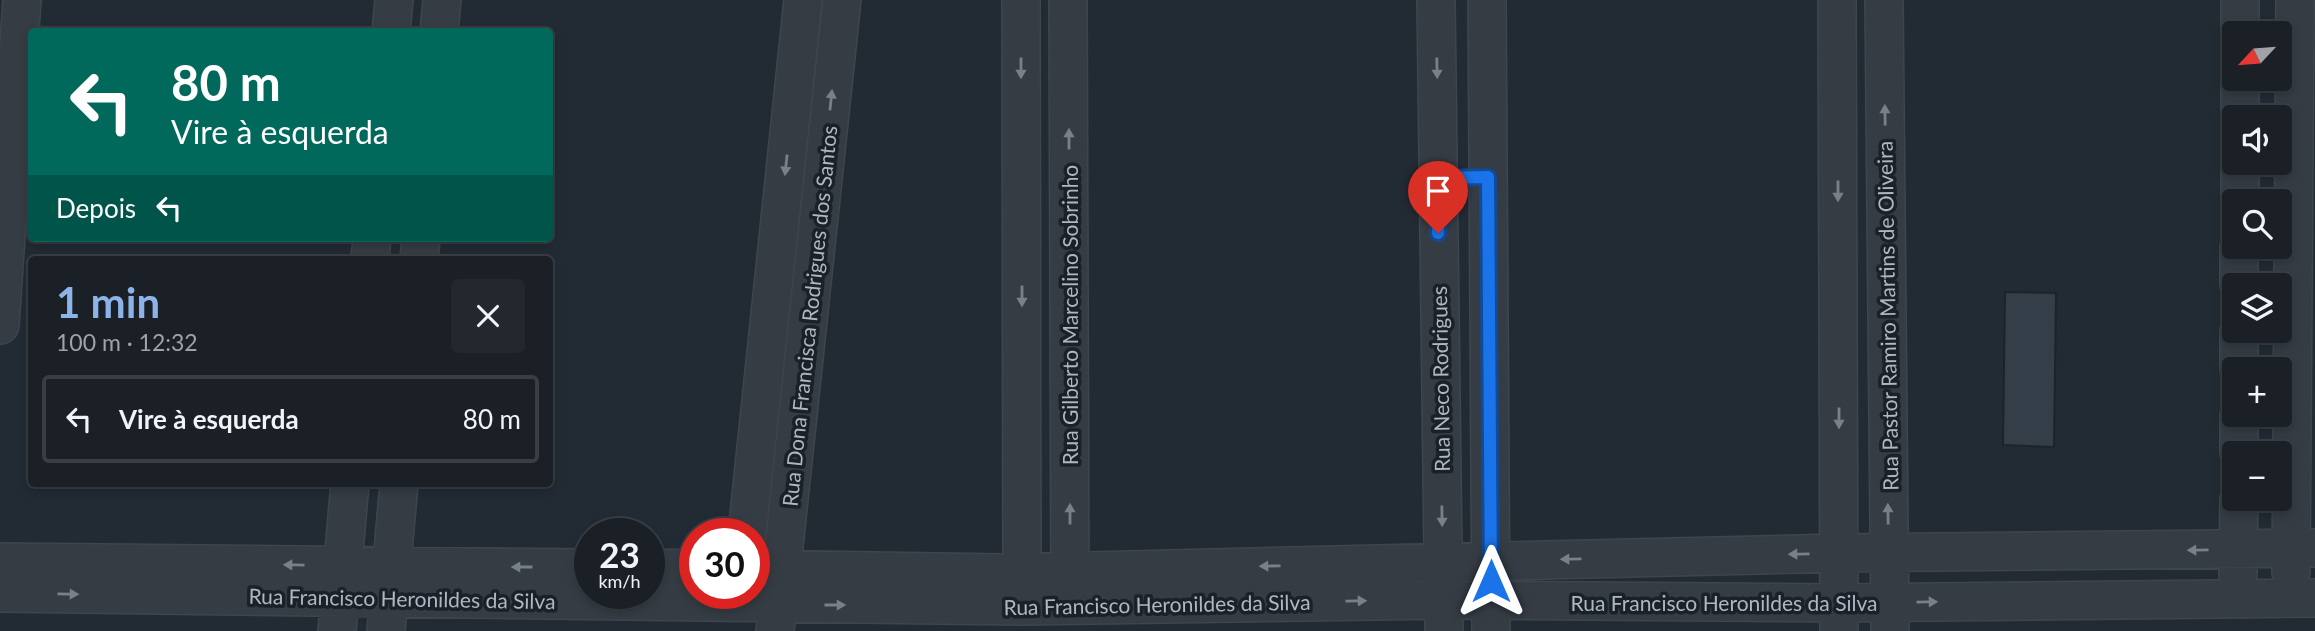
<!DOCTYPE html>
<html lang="pt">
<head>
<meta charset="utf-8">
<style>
  body { margin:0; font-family:Lato,sans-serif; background:#23282e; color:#f1f3f6; height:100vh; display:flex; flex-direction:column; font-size:26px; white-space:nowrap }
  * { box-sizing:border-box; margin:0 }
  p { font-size:23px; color:#9fa3a7 }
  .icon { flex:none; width:38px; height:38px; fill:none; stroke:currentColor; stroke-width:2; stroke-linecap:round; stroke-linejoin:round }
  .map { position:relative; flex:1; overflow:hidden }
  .drawer { position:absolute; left:28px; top:256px; width:525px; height:231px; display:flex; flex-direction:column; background:#1a2026; border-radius:7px; box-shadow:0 4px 10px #0003,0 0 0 2px #383e43 }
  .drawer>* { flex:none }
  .banner { position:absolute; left:28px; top:28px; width:525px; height:214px; border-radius:7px; box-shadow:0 4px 10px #0003,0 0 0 2px #383e43; background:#00695c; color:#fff; overflow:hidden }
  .needle { width:46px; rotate:244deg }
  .tools { position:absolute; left:2222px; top:21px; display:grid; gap:14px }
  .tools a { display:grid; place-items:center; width:70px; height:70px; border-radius:7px; background:#1a2026; box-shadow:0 4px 10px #0003,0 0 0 2px #383e43; font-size:35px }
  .speed { position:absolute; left:574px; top:518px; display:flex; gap:14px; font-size:35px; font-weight:700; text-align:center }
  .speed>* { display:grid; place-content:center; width:91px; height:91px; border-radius:50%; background:#1a2026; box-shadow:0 4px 10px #0003,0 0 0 2px #383e43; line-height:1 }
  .speed small { font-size:18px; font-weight:400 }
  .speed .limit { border:10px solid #d22; background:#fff; color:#111 }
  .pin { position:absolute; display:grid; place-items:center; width:60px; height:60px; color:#fff; margin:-72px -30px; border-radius:50% 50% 50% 0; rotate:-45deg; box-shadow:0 0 7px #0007 }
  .pin .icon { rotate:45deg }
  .me { position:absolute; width:77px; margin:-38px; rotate:0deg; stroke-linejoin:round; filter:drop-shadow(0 0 5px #0008) }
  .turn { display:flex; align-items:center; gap:24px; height:147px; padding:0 28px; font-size:32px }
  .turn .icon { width:91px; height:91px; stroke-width:2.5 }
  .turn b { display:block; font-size:49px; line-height:60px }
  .then { display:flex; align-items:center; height:66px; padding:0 28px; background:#0003; gap:14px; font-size:26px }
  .round { display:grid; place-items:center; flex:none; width:74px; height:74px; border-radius:7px; background:#23282e }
  .head { display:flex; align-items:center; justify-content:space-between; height:119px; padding:0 28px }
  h1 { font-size:42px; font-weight:700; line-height:52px; color:#8cb4e9 }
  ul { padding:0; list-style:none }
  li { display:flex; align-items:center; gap:21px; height:88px; margin:0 14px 10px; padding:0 14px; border:4px solid #383e43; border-radius:7px }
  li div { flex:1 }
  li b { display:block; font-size:26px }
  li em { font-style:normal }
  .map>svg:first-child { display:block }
  .building { fill:#343e49; stroke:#1c232b; stroke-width:2 }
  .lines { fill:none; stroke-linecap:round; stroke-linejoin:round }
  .minor-casing { stroke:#3e454e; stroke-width:40 }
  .minor { stroke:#353c44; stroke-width:37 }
  .oneway { fill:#788089 }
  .route-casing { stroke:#114b97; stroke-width:18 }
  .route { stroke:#1a73e8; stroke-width:12 }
  .labels { text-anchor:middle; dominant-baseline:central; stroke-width:7; stroke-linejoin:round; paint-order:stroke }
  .street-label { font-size:21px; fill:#afb7c1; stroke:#1a2128 }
</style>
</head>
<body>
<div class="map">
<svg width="2315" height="631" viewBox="0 0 2315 631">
  <rect width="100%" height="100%" fill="#222a33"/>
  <path class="building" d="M2005,292L2056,293L2054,447L2003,445Z"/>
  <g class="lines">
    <defs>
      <path id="minor" d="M1021,0L1022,597
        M1068,0L1070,595
        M1436,0L1444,631
        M1487,0L1491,631
        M1837,0L1839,631
        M1884,0L1890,631
        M391,32L394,0
        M439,32L442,0
        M2240,33V0
        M2240,117V79
        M2240,201V163
        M370,259L372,238
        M419,259L421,238
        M2239,285V247
        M0,325L22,0
        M2239,369V331
        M2239,453V415
        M747,534L803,0
        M0,562L590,568
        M649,568L695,569
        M754,569L1003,573L1839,553L2315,548
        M2291,572L2295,0
        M2238,575L2239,499
        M0,593L1023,606L1444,600L1839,603L2315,598
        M337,631L350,483
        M386,631L399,483
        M775,631L842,0"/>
    </defs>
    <use href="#minor" class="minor-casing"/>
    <use href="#minor" class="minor"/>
  </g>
  <defs><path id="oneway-solid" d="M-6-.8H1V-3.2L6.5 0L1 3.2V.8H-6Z" transform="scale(1.75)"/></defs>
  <g class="oneway">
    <use href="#oneway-solid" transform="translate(1021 68) rotate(90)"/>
    <use href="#oneway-solid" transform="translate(1437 68) rotate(89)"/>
    <use href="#oneway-solid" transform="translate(831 100) rotate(-84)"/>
    <use href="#oneway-solid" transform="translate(1885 115) rotate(-91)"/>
    <use href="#oneway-solid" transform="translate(1069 139) rotate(-90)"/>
    <use href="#oneway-solid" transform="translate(786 165) rotate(96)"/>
    <use href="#oneway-solid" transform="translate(1838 191) rotate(90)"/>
    <use href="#oneway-solid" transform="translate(1022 296) rotate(90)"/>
    <use href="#oneway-solid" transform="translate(1839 418) rotate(90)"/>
    <use href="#oneway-solid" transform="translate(1070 514) rotate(-90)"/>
    <use href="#oneway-solid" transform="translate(1888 514) rotate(-91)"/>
    <use href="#oneway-solid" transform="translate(1442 516) rotate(89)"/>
    <use href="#oneway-solid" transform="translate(2198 550) rotate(179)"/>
    <use href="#oneway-solid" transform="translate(1799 554) rotate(179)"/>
    <use href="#oneway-solid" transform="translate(1571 559) rotate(179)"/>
    <use href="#oneway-solid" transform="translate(294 565) rotate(-179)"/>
    <use href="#oneway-solid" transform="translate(1270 566) rotate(179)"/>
    <use href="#oneway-solid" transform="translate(522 567) rotate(-180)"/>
    <use href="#oneway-solid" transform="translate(68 594) rotate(1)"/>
    <use href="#oneway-solid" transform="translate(1356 601) rotate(-1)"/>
    <use href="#oneway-solid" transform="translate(1927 602) rotate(-1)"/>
    <use href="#oneway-solid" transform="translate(835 605)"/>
  </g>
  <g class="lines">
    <defs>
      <path id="route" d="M1438,233V178L1488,177L1491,581"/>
    </defs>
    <use href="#route" class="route-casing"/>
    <use href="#route" class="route"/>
  </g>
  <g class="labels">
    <g class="street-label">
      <text transform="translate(1069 315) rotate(-90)">Rua Gilberto Marcelino Sobrinho</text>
      <text transform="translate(809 316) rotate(-84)">Rua Dona Francisca Rodrigues dos Santos</text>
      <text transform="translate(1887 316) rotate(-91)">Rua Pastor Ramiro Martins de Oliveira</text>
      <text transform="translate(1440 379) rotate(-91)">Rua Neco Rodrigues</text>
      <text transform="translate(402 598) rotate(1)">Rua Francisco Heronildes da Silva</text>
      <text x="1724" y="602">Rua Francisco Heronildes da Silva</text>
      <text transform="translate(1157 604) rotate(-1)">Rua Francisco Heronildes da Silva</text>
    </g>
  </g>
</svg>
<div class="tools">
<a><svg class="needle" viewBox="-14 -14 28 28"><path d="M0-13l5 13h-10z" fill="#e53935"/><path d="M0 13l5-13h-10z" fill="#9fa3a7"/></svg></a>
<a><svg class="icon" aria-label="sound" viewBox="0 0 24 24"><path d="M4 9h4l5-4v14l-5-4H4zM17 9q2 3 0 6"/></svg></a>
<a><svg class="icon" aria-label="search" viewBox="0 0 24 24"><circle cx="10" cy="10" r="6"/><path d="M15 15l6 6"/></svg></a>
<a><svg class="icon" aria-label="layers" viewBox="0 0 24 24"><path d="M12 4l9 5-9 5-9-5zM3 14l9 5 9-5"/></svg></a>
<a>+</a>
<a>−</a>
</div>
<div class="speed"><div>23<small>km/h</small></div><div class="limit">30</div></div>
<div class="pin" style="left:1438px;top:233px;background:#d93025"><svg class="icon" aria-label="arrive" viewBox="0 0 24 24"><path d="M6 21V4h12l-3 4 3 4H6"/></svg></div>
<svg class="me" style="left:1491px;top:581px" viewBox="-20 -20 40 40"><path d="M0-17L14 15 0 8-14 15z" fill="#1a73e8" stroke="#fff" stroke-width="4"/></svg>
<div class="banner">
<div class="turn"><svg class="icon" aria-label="left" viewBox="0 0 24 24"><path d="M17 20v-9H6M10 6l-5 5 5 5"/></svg><div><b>80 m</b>Vire à esquerda</div></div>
<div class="then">Depois<svg class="icon" aria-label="left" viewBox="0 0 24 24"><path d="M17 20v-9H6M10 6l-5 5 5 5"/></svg></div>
</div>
<section class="drawer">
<div class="head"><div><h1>1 min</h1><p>100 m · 12:32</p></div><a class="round"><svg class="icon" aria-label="close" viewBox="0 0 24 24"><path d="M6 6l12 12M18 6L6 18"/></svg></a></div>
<ul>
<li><svg class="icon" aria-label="left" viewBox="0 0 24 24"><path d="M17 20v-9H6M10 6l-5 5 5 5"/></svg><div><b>Vire à esquerda</b></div><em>80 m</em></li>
</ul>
</section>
</div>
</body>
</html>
